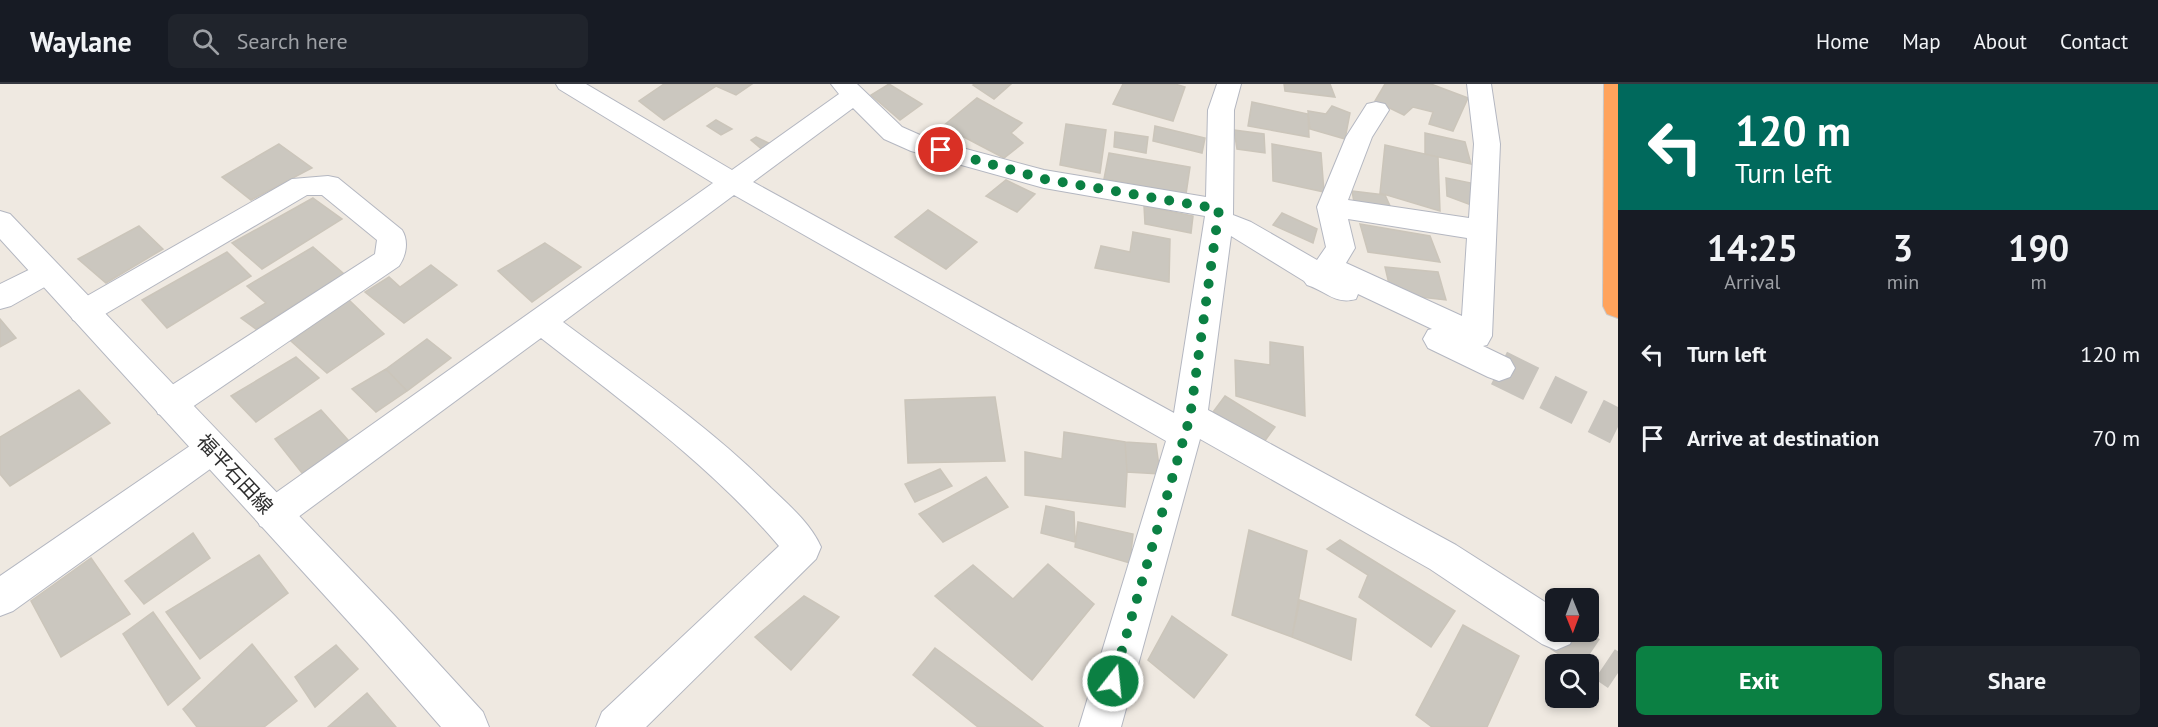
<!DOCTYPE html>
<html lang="en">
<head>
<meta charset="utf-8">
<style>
  body { margin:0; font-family:"PT Sans","Noto Sans JP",sans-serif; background:#20242c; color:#f1f3f6; height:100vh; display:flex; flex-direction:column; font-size:22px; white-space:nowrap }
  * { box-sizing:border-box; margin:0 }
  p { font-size:20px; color:#9ea1a6 }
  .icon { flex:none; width:33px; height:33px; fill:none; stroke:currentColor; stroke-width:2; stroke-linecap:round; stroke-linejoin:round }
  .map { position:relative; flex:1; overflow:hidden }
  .sheet { display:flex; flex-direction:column; background:#171b24; width:540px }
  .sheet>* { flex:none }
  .banner { background:#00695c; color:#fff; overflow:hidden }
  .needle { width:39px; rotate:179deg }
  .buttons { position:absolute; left:1545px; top:504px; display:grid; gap:12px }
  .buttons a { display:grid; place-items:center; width:54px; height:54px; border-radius:9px; background:#171b24; box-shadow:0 3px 9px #0003; font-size:30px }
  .pin { position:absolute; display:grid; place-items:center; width:51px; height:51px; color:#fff; margin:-26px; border:3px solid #fff; border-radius:50%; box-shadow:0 2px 6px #0007 }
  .me { position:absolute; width:66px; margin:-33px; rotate:16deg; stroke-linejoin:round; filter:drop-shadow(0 0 4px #0008) }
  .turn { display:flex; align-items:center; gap:21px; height:126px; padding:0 18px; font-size:27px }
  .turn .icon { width:78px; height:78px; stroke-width:2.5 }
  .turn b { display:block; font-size:42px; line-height:51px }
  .eta { display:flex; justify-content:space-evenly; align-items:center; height:102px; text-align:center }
  .eta b { font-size:36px; font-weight:600; line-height:42px }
  .button { display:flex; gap:12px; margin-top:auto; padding:12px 18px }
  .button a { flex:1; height:69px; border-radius:9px; background:#0b8043; color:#fff; font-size:24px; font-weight:600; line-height:69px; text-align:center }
  .button a+a { background:#20242c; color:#f1f3f6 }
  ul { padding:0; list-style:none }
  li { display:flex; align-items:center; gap:18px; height:84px; padding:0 18px }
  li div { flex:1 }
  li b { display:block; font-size:22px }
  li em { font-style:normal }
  header { display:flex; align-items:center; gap:36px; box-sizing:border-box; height:84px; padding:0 30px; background:#171b24; border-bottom:2px solid #363941 }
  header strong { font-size:28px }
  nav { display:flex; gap:33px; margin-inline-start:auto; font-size:21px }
  .search { width:420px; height:54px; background:#20242c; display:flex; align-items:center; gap:15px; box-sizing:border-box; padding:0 21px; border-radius:9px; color:#9ea1a6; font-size:22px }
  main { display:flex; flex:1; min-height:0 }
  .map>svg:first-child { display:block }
  .building { fill:#cbc7bf; stroke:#cbc5ba; stroke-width:1.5 }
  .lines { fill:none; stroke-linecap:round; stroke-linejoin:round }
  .street-tunnel { stroke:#c8c4bd; stroke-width:36; stroke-dasharray:36 18; stroke-linecap:butt }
  .street-casing { stroke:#b4b7c1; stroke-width:2 }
  .secondary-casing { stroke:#b4b7c1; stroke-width:2 }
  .highway-casing { stroke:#c9c9c9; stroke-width:2 }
  .street { fill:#fff; fill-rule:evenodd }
  .secondary { fill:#fff; fill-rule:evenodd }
  .highway { fill:#ffa35c; fill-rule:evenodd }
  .route { stroke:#0b8043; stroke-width:10; stroke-dasharray:0 18 }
  .labels { text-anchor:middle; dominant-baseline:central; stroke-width:6; stroke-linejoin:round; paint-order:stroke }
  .street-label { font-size:20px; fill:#2e2e2e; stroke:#fff }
</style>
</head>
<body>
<header>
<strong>Waylane</strong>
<div class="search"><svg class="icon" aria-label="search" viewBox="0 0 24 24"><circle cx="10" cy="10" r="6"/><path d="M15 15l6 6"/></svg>Search here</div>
<nav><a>Home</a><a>Map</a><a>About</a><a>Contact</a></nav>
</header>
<main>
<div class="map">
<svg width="1618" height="643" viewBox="0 0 1618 643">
  <rect width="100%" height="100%" fill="#efe9e1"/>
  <path class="building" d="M664,0H752L736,11L716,2L664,36L639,17Z
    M889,0L922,20L900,36L871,11Z
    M975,0H1011L994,15L973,1Z
    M1123,0H1175L1185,3L1173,37L1113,20Z
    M1284,0H1330L1335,13L1285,7Z
    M1385,0H1431L1468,14L1453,47L1429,40L1433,28L1413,23L1404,31L1375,17Z
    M977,14L1022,39L1011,49L1023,59L1004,74L943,42Z
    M1252,18L1308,30L1309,53L1248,42Z
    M1332,22L1350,29L1345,55L1310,45L1308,27L1326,30Z
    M716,36L732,45L721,51L707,42Z
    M1066,40L1106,46L1100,89L1060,81Z
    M1155,42L1205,54L1202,69L1153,57Z
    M1234,46L1264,50L1265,69L1237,65Z
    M1115,48L1148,53L1146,69L1114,63Z
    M1425,49L1465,58L1471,80L1425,70Z
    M756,53L773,61L764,67L751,56Z
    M279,60L312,84L251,116L222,93Z
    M1272,60L1321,69L1324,108L1273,97Z
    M1385,61L1438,73L1440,127L1380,109Z
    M1109,69L1190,83L1186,110L1104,95Z
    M1446,94L1471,99V121L1447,112Z
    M1006,96L1035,110L1017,128L986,112Z
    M1352,107L1385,111L1391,124L1354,118Z
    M313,114L342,135L262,185L232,159Z
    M1144,122L1193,132L1191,149L1145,140Z
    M928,126L977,158L946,185L895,153Z
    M1282,129L1317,145L1313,159L1273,141Z
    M1360,140L1430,152L1440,178L1368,168Z
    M139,142L163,165L106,199L78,175Z
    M1133,148L1170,155L1169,198L1095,184L1101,162L1130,168Z
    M545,159L581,183L532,218L498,187Z
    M313,163L344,190L256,245L241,234L266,219L247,202Z
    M227,168L251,192L167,244L142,216Z
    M431,181L457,201L404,239L365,208L389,193L400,203Z
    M1385,183L1438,188L1446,216L1411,212L1405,206L1390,204Z
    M349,216L384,250L327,289L291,257Z
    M0,235L16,254L0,263Z
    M427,255L451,274L407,307L386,285Z
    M1270,258L1303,263L1305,332L1236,312L1235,276L1270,281Z
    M296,273L319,294L256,338L231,312Z
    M386,285L407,307L376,328L352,305Z
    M79,306L110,339L10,402L0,390V353Z
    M1225,312L1275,343L1264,358L1213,328Z
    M995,313L1005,377L908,379L905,316Z
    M321,326L349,357L302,389L275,355Z
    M1064,348L1125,358L1127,388L1125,423L1025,411V368L1062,375Z
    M1125,358L1156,360L1160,390L1127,388Z
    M940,385L952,402L915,418L905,400Z
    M986,393L1008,423L943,458L919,430Z
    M1046,422L1074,428L1075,458L1041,449Z
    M1078,438L1133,450L1130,479L1075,463Z
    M1249,446L1307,467L1292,553L1232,531Z
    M193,449L210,474L144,520L125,497Z
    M1340,456L1455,527L1431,563L1359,513L1368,491L1327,465Z
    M259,471L288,509L200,575L166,528Z
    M91,474L130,530L61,573L31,517Z
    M1048,480L1094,520L1032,596L935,512L973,481L1013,515Z
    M804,512L839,533L791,586L755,553Z
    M1300,516L1356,535L1351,576L1292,553Z
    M153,528L200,594L168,621L123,550Z
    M1172,532L1227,571L1194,614L1148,576Z
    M1463,541L1519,572L1487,643H1432L1416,631Z
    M252,560L297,617L264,643H197L183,625Z
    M336,561L358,585L315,623L295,593Z
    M935,564L1043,643H978L913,591Z
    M367,609L396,643H328Z"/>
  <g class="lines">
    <path class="street-tunnel" d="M1499,284L1618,343
      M1560,550L1618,589"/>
    <defs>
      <path id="street" d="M556,0H586L732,86L839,10L831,0H857L902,43L929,55L1044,86L1206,113L1208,26L1217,0H1241L1234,26L1233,131L1251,138L1317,176L1326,163L1317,123L1346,53L1367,20L1376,18L1385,20L1389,26L1372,53L1348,116L1469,134L1474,60L1467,0H1491L1500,60L1492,252L1487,261L1483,262L1510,275L1515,284L1510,293L1499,297L1488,293L1428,264L1423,255L1428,246L1432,245L1358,210L1356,215C1335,221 1326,207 1307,201L1304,197L1231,152L1208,326L1456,461L1556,525V548H1575L1570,560L1556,566L1542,560L1430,485L1200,355L1121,643H1079L1166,357L734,111L563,238C634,291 708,341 771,404C789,421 811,440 821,463L816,475L646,643H596L602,628L779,462C710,381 624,319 541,254L286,442L273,447L260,442L255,431L260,420L713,99L559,5ZM853,24L884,55L911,67L1044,104L1205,132L1174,329L753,98ZM1348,135L1467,154L1462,232L1346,179L1355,164Z
        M328,92L338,94L402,146C409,157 406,172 399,182L182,330L170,333L158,330L154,320L158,310L375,170L377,156L322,111H307L95,236L84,240L73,236L69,228L73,220L292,95Z
        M47,177L57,180L62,188L57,196L11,222L0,225V200Z
        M212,351L224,355L229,365L224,375L13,527L0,532V492L200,355Z"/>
      <path id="secondary" d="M0,127L10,130L395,532L483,628L489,643H441L367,558L0,155Z"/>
      <path id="highway" d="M1604,0H1618V234L1607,230L1603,222Z"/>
    </defs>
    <use href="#street" class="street-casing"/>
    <use href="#secondary" class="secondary-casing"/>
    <use href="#highway" class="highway-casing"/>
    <use href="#street" class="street"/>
    <use href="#secondary" class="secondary"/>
    <use href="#highway" class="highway"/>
  </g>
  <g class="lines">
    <path class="route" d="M941,66L1044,95L1219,125L1190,333L1113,597"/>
  </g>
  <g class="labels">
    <g class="street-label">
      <text transform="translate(235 390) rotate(47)">福平石田線</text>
    </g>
  </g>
</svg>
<div class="buttons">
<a><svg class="needle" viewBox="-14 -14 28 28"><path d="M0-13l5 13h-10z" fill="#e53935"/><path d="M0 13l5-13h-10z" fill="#9ea1a6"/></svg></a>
<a><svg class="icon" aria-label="search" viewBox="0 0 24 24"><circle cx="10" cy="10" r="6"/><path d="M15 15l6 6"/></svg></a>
</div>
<div class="pin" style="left:941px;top:66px;background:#d93025"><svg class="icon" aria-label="arrive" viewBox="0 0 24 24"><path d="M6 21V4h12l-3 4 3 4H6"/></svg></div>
<svg class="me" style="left:1113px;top:597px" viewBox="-20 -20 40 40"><circle r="17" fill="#0b8043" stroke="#fff" stroke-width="3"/><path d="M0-11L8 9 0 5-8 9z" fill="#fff"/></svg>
</div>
<section class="sheet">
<div class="banner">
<div class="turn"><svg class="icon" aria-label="left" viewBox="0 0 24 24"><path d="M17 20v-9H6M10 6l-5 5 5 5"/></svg><div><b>120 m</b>Turn left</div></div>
</div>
<div class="eta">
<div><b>14:25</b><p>Arrival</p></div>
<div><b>3</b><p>min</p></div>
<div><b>190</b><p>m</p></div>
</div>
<ul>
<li><svg class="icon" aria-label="left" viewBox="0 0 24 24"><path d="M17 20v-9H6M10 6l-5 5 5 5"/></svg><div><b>Turn left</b></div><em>120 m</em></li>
<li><svg class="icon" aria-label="arrive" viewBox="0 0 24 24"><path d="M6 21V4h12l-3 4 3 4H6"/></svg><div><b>Arrive at destination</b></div><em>70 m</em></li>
</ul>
<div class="button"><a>Exit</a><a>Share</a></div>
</section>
</main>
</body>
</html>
